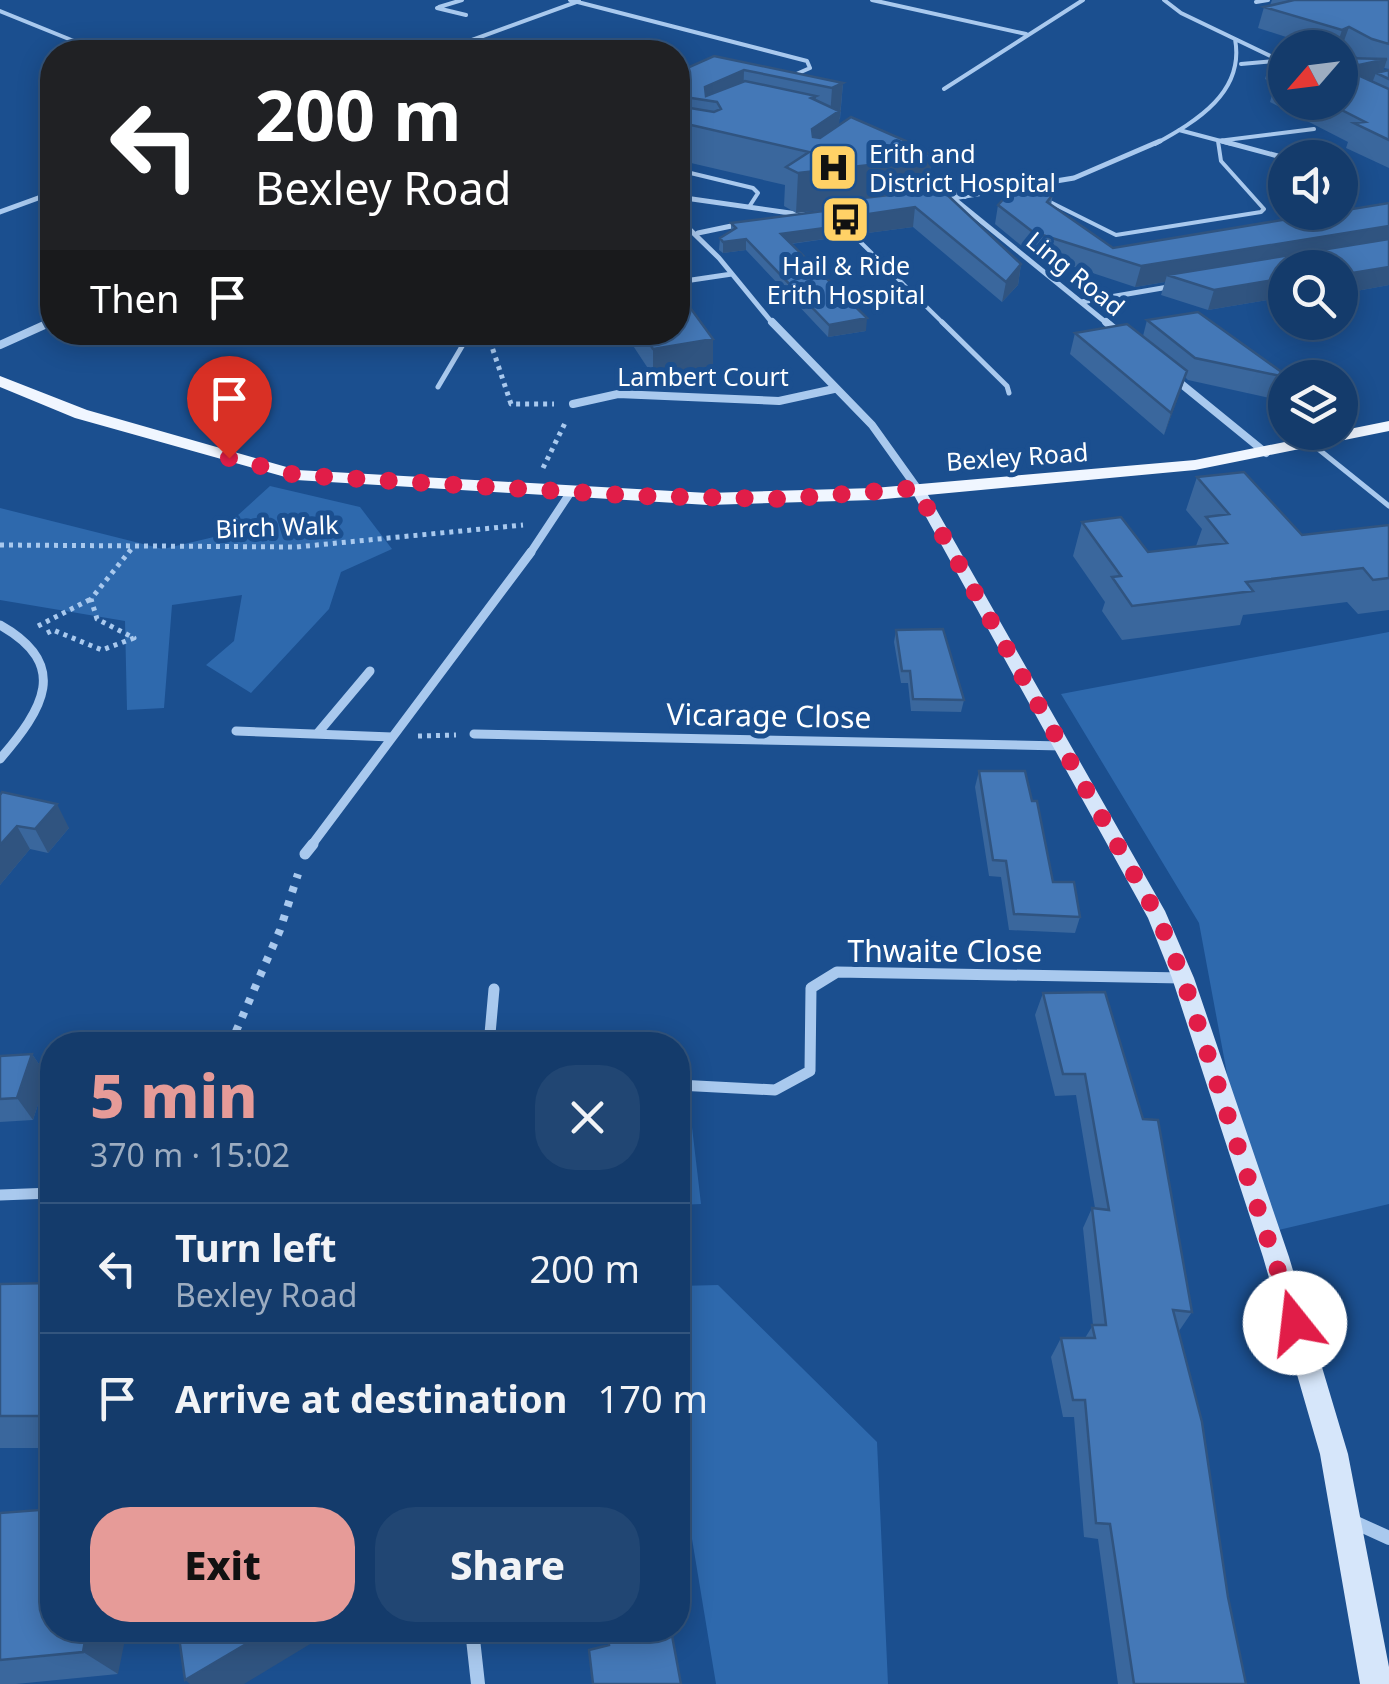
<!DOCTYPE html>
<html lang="en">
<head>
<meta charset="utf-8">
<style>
  body { margin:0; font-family:"Noto Sans",sans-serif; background:#214673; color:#f1f3f6; height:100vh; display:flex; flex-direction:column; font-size:38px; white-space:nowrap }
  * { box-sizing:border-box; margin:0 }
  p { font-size:32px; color:#9dadc1 }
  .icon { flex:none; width:55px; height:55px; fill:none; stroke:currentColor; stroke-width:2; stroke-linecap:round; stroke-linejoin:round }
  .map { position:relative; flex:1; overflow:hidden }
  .drawer { position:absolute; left:40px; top:1032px; width:650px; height:610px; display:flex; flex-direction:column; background:#143b6b; border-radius:40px; box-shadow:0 5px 25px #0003,0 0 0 2px #33557e }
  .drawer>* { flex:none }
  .hud { position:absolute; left:40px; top:40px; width:650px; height:305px; border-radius:40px; box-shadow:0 5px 25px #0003,0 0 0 2px #33557e; background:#202124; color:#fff; overflow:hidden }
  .needle { width:65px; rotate:242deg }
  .tools { position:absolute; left:1268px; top:30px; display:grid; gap:20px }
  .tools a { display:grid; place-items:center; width:90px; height:90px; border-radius:50%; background:#143b6b; box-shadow:0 5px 25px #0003,0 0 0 2px #33557e; font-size:50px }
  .pin { position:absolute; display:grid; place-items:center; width:85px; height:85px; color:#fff; margin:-102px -42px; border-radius:50% 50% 50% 0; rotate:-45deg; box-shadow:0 0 10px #0007 }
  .pin .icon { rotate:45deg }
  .me { position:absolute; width:110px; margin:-55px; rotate:344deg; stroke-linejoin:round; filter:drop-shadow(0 0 8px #0008) }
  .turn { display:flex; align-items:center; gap:35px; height:210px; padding:0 50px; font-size:45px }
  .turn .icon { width:130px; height:130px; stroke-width:2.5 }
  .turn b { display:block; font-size:70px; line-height:85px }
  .then { display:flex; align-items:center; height:95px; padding:0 50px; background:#0003; gap:20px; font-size:38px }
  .round { display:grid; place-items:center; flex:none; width:105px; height:105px; border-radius:40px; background:#214673 }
  .summary { display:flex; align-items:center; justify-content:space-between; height:170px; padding:0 50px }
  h1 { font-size:60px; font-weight:800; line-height:75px; color:#e69b98 }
  .primary-button { display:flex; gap:20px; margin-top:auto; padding:20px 50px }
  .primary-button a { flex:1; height:115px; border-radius:40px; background:#e69b98; color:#111; font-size:40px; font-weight:800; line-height:115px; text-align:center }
  .primary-button a+a { background:#214673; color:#f1f3f6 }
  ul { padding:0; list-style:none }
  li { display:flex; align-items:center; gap:30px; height:130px; padding:0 50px; border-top:2px solid #33557e }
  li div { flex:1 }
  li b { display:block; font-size:38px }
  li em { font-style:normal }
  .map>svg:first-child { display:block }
  .green { fill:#2e69ad }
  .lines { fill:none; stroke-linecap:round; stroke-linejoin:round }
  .path-far1 { stroke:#a9c9ee; stroke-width:5; stroke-dasharray:4 5; stroke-linecap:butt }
  .path { stroke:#a9c9ee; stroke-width:8; stroke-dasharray:6 9; stroke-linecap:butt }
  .lane-far1 { stroke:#a9c9ee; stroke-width:4 }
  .lane { stroke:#a9c9ee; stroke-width:5 }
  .street-far5 { stroke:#a9c9ee; stroke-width:4 }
  .street-far4 { stroke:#a9c9ee; stroke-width:5 }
  .street-far3 { stroke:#a9c9ee; stroke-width:8 }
  .street-far2 { stroke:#a9c9ee; stroke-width:9 }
  .street-far1 { stroke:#a9c9ee; stroke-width:11 }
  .street { stroke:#a9c9ee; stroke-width:14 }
  .secondary { fill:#d6e6fa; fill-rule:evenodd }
  .primary { fill:#f0f6ff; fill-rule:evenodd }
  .wall { fill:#3a679d }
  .shaded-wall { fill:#305480 }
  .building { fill:#4478b7; stroke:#305480; stroke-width:2.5 }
  .route { stroke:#e11d48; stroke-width:18; stroke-dasharray:0 32.4 }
  .labels { text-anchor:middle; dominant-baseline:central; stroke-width:10; stroke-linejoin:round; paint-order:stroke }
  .far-poi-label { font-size:25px; fill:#fff; stroke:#1b4f8f; text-anchor:start }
  .far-street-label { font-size:25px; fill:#fff; stroke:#1b4f8f }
  .street-label { font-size:30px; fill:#fff; stroke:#1b4f8f }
</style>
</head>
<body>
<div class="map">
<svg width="1389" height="1684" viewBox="0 0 1389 1684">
  <rect width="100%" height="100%" fill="#1b4f8f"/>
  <path class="green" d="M270,486L360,507L392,549L341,572L329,609L251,693L206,665L234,641L242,595L172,605L164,708L127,710L125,621L0,600V508L163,549L214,537Z
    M1389,632V1204L1257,1235L1199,923L1061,694Z
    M678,1093H688L701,1204L678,1205Z
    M718,1285L877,1442L888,1684H716L692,1539L678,1538V1286Z"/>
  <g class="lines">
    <path class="path-far1" d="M487,332L511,404H554
      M543,468L566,421
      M0,545L296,547L523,525
      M38,626L91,599
      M47,633L53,630L102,650L134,638L97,619L91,599L133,547
      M418,736L456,735"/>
    <path class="path" d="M230,1045L280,930L298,874
      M434,1045L466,1040"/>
    <path class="lane-far1" d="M1256,2L1268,0
      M1340,54L1354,60
      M678,170L753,188L758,193L749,207
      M921,173L965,197
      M1046,200L1116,235L1261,212L1264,209L1221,161L1218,141L1314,129
      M841,223L945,325"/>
    <path class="lane" d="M942,322L1007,386L1009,393
      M438,387L464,343L457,332
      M1312,444L1389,506"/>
    <path class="street-far5" d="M570,0L807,61L810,68L785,79
      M872,0L1026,34
      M1164,0L1181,13L1285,63
      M439,7L462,0
      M437,8L466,15
      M0,11L101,52
      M439,52L579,1
      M1241,64L1275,61
      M944,89L1083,0
      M1179,130L1232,144
      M1155,144C1197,121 1245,92 1235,39"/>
    <path class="street-far4" d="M1222,141L1285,158
      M678,197L804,215
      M954,199L1109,325
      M941,200L1074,178L1160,141
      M0,212L52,193
      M678,218L719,258L774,325
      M698,233L741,224
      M678,282L732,274
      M1081,302L1174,286
      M45,325L52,322"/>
    <path class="street-far3" d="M772,322L872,425L917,488
      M1106,322L1119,333
      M0,345L51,322
      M1174,378L1266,453
      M573,404L618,394L779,401L834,389
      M529,555L570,493"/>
    <path class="street-far2" d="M0,625C71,665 43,709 0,759
      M236,731L392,737
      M317,734L370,671
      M474,734L1062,746
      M311,846L531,552"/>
    <path class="street-far1" d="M305,854L313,844
      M489,1045L494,989
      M678,1085L775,1090L810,1071L811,988L837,972L1183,978
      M0,1195L52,1193"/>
    <path class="street" d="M1354,1522L1389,1538
      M472,1630L478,1684"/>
    <path class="secondary" d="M917,484L924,488L1165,911L1194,978L1289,1257L1348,1454L1389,1667V1684H1360L1320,1454L1263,1257L1172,978L1148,918L910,488Z"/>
    <path class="primary" d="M0,376L87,410L297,470L708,493L874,488L1195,460L1389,421V431L1195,470L874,500L708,505L296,480L75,418L0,387Z"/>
  </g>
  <path class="wall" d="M1272,0H1389V69L1384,68L1383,71L1389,70V168L1346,148L1348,142L1270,102L1275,84L1265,79L1272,56H1285V102H1340V58H1359L1340,48H1320L1258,28L1264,7L1270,5Z
    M714,56L843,83L840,119H839L838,125L932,158L928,190L1021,264L1018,285L1002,302L913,227L860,234L845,219L846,207L796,213L784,206L785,185L678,160V72Z
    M1020,189L1053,194L1051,205L1113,248L1330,212H1340V211L1389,203V285L1340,294V268H1285V297L1208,310L1161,295L1165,282L1135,287L1029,252L995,224L998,205L1012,190Z
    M731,223L846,236L791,244L866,331L828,337L746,250L723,253L719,250L720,238L731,231Z
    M1147,320L1285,378L1284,401L1188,380L1185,377L1164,435L1070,354L1075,333L1143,336Z
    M624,332H678L713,339V366L653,376Z
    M1197,477L1302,535L1389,525V610L1358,614L1347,602L1243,615L1240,625L1122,640L1102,611L1105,602L1073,556L1082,522L1148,552L1196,546L1202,529L1186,510Z
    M896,630L964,700L961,712L911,711L908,683H901L894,642Z
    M979,771L1053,882L1080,917L1075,933L1009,930L1001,877L989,876L975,787Z
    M0,795L69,828L48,853L30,849L0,885Z
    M1105,992L1192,1312L1179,1331L1228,1597L1246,1684H1118L1098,1539L1084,1537L1074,1417H1063L1051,1357L1061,1338H1085L1093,1325L1083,1228L1092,1208H1095L1076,1095L1055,1096L1035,1015L1043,993Z
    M32,1054L47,1076L33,1120L0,1122V1056Z
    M52,1283V1448H0V1284Z
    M0,1513L118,1674L16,1684H0Z"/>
  <path class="shaded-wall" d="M1349,27L1341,49H1340V48H1336L1342,30Z
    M1387,59L1382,76L1376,73L1372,83L1351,88L1359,65Z
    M744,70L743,105L705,100V87Z
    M843,83L837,148L810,167L811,98L816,96L814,128L830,117L832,88Z
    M932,158L927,197L846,200V207L796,213L798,173Z
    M915,207L913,227L860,234L862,215Z
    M847,225L846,236L781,245V234Z
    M1389,226V242L1167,275L1165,282L1135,287L1141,266Z
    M746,239V250L723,253V242Z
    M1021,264L1018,285L1002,302L1006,282Z
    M1389,267V285L1340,294V275Z
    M1285,278V297L1208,310L1214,290Z
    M867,318L866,331L828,337L829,325Z
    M713,339V366L653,376V349Z
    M1187,371L1180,393L1164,435L1171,413Z
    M57,804L69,828L48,853L35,829Z
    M17,826L30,849L0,885V845Z
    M32,1054L47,1076L33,1120L17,1098Z
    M87,1630H127L118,1674L83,1652Z
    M270,1630H330V1632L244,1684H190L185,1680Z"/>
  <path class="building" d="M1294,0H1389V44L1372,39L1349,27L1342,30L1264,7Z
    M714,56L843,83L832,88L744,70L705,87L706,96L745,81L816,96L811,98L839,111L812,129L813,137L820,138L851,117L922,148L932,158L798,173L786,167L809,152L678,122V106L714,112L721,109L717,102L678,96V72Z
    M1272,56H1285V62Z
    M1340,58L1387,59L1359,65L1346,61L1342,68L1389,89V140L1354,123L1365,122L1326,102H1340Z
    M1389,70V79L1376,73Z
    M941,189L1021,264L1006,282L915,207L862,215L846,200Z
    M1020,189L1053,194L1047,202L1113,248L1330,212H1340V211L1389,203V226L1141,266L1033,232L998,205L1012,190Z
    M831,210L847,225L781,234L867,318L829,325L746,239L723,242L720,238L736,228L731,223Z
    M1389,239V267L1340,275V268H1285V278L1214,290L1167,275Z
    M678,291L713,339L653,349L642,332H678Z
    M1198,312L1290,378L1195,358L1147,320Z
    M1127,324L1187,371L1171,413L1075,333Z
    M1244,472L1302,535L1389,525V578L1373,580L1363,568L1246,582L1253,591L1132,606L1112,577L1121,576L1082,522L1121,517L1148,552L1227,543L1206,517L1229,514L1197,477Z
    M943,629L964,700L913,699L910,671H902L896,630Z
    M979,771H1025L1032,801H1037L1053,882H1074L1080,917L1014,914L1006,861L993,860Z
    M2,792L57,804L35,829L17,826L0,845V795Z
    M1105,992L1143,1119L1158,1120L1192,1312L1173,1310L1202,1422L1228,1597L1246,1684H1134L1110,1524L1096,1523L1085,1400H1073L1061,1338H1095L1092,1325H1106L1092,1208L1109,1210L1085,1074H1063L1043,993Z
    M32,1054L17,1098L0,1099V1056Z
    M52,1283V1416H0V1284Z
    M52,1509V1630H87L83,1652L0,1660V1513Z
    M178,1630H270L185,1680Z
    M607,1630H671L681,1684H593L589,1650L609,1645Z"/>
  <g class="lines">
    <path class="route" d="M229,458L296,475L639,496L785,499L916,488L1158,917L1183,978L1295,1323"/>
  </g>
  <defs>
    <symbol id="hospital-square" viewBox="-11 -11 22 22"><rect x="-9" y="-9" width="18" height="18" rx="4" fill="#ffd166" stroke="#1b4f8f"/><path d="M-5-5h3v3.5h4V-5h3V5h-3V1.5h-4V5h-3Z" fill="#111"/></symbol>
    <symbol id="bus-square" viewBox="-11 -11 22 22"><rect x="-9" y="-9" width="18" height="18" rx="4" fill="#ffd166" stroke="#1b4f8f"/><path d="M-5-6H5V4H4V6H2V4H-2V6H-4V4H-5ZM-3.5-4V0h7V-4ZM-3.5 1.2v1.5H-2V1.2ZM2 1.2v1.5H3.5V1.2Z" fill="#111"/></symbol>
  </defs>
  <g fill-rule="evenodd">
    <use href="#hospital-square" x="806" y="140" width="55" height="55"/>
    <use href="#bus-square" x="818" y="192" width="55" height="55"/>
  </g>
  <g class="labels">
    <g class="far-poi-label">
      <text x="869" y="153">Erith and<tspan x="869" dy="29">District Hospital</tspan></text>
      <text x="846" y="265" text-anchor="middle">Hail &amp; Ride<tspan x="846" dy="29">Erith Hospital</tspan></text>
    </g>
    <g class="far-street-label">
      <text transform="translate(1076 273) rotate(39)">Ling Road</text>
      <text x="703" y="376">Lambert Court</text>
      <text transform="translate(1017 456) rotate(-4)">Bexley Road</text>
      <text transform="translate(277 526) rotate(-2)">Birch Walk</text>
    </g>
    <g class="street-label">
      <text transform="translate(769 715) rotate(1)">Vicarage Close</text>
      <text x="945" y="950">Thwaite Close</text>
    </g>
  </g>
</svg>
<div class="tools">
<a><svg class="needle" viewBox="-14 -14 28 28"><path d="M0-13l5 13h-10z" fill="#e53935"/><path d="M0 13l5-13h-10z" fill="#9dadc1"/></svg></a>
<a><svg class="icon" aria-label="sound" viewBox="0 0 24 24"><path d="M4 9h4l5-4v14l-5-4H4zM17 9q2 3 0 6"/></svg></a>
<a><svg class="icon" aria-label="search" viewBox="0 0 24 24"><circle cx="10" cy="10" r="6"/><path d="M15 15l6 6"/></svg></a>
<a><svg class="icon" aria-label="layers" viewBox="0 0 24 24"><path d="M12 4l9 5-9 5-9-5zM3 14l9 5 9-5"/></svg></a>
</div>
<div class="pin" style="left:229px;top:458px;background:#d93025"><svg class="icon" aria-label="arrive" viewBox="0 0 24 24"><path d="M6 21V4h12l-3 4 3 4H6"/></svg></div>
<svg class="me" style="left:1295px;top:1323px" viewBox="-20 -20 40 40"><circle r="19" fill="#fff"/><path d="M0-13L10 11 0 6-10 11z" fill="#e11d48"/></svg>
<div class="hud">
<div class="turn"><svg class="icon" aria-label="left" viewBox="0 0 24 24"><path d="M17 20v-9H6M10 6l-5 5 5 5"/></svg><div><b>200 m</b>Bexley Road</div></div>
<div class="then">Then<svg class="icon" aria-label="arrive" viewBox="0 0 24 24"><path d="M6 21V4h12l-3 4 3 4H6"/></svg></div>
</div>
<section class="drawer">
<div class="summary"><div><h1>5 min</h1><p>370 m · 15:02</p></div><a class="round"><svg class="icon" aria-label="close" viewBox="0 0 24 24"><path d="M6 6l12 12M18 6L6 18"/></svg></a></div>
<ul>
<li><svg class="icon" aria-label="left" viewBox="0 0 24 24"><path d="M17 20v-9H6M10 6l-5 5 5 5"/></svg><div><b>Turn left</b><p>Bexley Road</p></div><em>200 m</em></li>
<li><svg class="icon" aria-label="arrive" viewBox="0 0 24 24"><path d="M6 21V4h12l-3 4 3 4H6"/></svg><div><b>Arrive at destination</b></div><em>170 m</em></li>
</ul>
<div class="primary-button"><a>Exit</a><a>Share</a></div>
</section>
</div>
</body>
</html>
